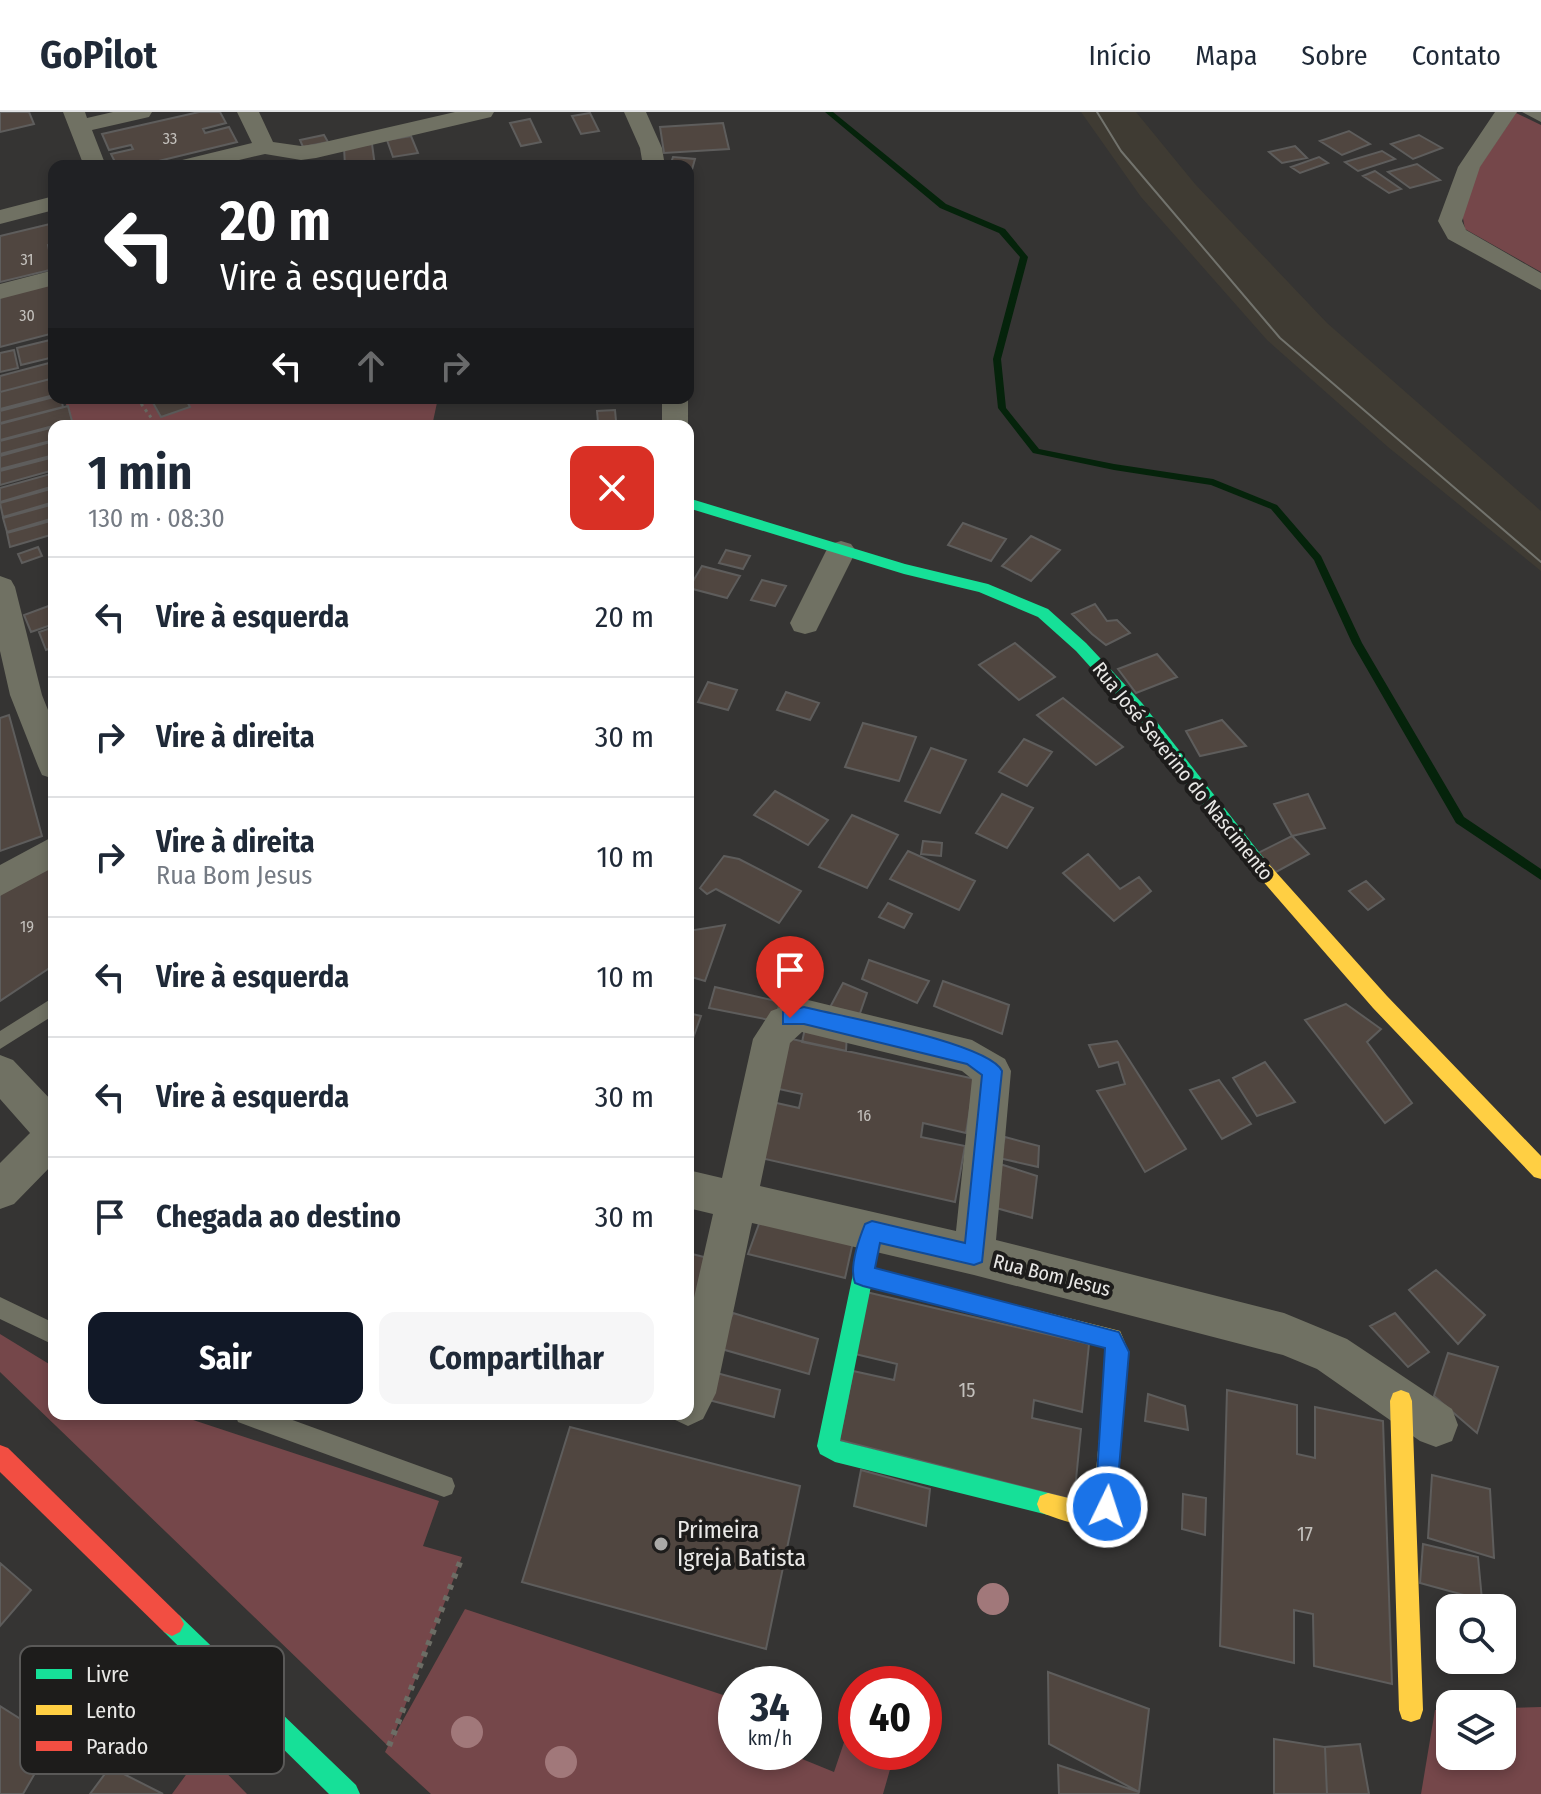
<!DOCTYPE html>
<html lang="pt">
<head>
<meta charset="utf-8">
<style>
  body { margin:0; font-family:"Fira Sans Condensed",sans-serif; background:#f6f6f7; color:#1f2937; height:100vh; display:flex; flex-direction:column; font-size:30px; white-space:nowrap }
  * { box-sizing:border-box; margin:0 }
  p { font-size:26px; color:#747a83 }
  .icon { flex:none; width:44px; height:44px; fill:none; stroke:currentColor; stroke-width:2; stroke-linecap:round; stroke-linejoin:round }
  .map { position:relative; flex:1; overflow:hidden }
  .side { position:absolute; left:48px; top:308px; width:646px; height:1000px; display:flex; flex-direction:column; background:#fff; border-radius:16px; box-shadow:0 4px 12px #0003 }
  .side>* { flex:none }
  .guide { position:absolute; left:48px; top:48px; width:646px; height:244px; border-radius:16px; box-shadow:0 4px 12px #0003; background:#202124; color:#fff; overflow:hidden }
  .controls { position:absolute; left:1436px; top:1482px; display:grid; gap:16px }
  .controls a { display:grid; place-items:center; width:80px; height:80px; border-radius:16px; background:#fff; box-shadow:0 4px 12px #0003; font-size:40px }
  .speed { position:absolute; left:718px; top:1554px; display:flex; gap:16px; font-size:40px; font-weight:700; text-align:center }
  .speed>* { display:grid; place-content:center; width:104px; height:104px; border-radius:50%; background:#fff; box-shadow:0 4px 12px #0003; line-height:1 }
  .speed small { font-size:20px; font-weight:400 }
  .speed .limit { border:12px solid #d22; background:#fff; color:#111 }
  .pin { position:absolute; display:grid; place-items:center; width:68px; height:68px; color:#fff; margin:-82px -34px; border-radius:50% 50% 50% 0; rotate:-45deg; box-shadow:0 0 8px #0007 }
  .pin .icon { rotate:45deg }
  .me { position:absolute; width:88px; margin:-44px; rotate:4deg; stroke-linejoin:round; filter:drop-shadow(0 0 6px #0008) }
  .turn { display:flex; align-items:center; gap:28px; height:168px; padding:0 40px; font-size:36px }
  .turn .icon { width:104px; height:104px; stroke-width:2.5 }
  .turn b { display:block; font-size:56px; line-height:68px }
  .lanes { display:flex; align-items:center; height:76px; padding:0 40px; background:#0003; justify-content:center; gap:40px; direction:ltr }
  .lanes .off { opacity:.35 }
  .round { display:grid; place-items:center; flex:none; width:84px; height:84px; border-radius:16px; background:#f6f6f7 }
  .head { display:flex; align-items:center; justify-content:space-between; height:136px; padding:0 40px }
  h1 { font-size:48px; font-weight:700; line-height:60px }
  .action { display:flex; gap:16px; margin-top:auto; padding:16px 40px }
  .action a { flex:1; height:92px; border-radius:16px; background:#111827; color:#fff; font-size:32px; font-weight:700; line-height:92px; text-align:center }
  .action a+a { background:#f6f6f7; color:#1f2937 }
  ul { padding:0; list-style:none }
  li { display:flex; align-items:center; gap:24px; height:120px; padding:0 40px; border-top:2px solid #e0e1e3 }
  li div { flex:1 }
  li b { display:block; font-size:30px }
  li em { font-style:normal }
  header { display:flex; align-items:center; gap:48px; box-sizing:border-box; height:112px; padding:0 40px; background:#fff; border-bottom:2px solid #e0e1e3 }
  header strong { font-size:38px }
  nav { display:flex; gap:44px; margin-inline-start:auto; font-size:28px }
  .map>svg:first-child { display:block }
  .built { fill:#3f3b33 }
  .green { fill:#75474a }
  .lines { fill:none; stroke-linecap:round; stroke-linejoin:round }
  .stream { fill:#05230b; fill-rule:evenodd }
  .building { fill:#504640; stroke:#5e5d5c; stroke-width:2 }
  .path-far1 { stroke:#6c6d65; stroke-width:3; stroke-dasharray:3 4; stroke-linecap:butt }
  .path { stroke:#6c6d65; stroke-width:6; stroke-dasharray:5 7; stroke-linecap:butt }
  .lane { fill:#707163; fill-rule:evenodd }
  .street { fill:#707163; fill-rule:evenodd }
  .fast { fill:#16e098; fill-rule:evenodd }
  .slow { fill:#ffcf43; fill-rule:evenodd }
  .jam { fill:#f24e42; fill-rule:evenodd }
  .tram { stroke:#72736d; stroke-width:2 }
  .tree { fill:#a1787a }
  .route { fill:#1a73e8; stroke:#114b97; stroke-width:2 }
  .poi-dot { fill:#aaa9a7; stroke:#1d1c1b; stroke-width:3 }
  .labels { text-anchor:middle; dominant-baseline:central; stroke-width:8; stroke-linejoin:round; paint-order:stroke }
  .number-label { font-size:16px; fill:#c3c0bc }
  .street-label { font-size:20px; fill:#e9e8e6; stroke:#1d1c1b }
  .near-number-label { font-size:20px; fill:#c3c0bc }
  .near-poi-label { font-size:24px; fill:#e9e8e6; stroke:#1d1c1b; text-anchor:start }
  .key { fill:#1d1c1b; stroke:#5a5958; stroke-width:2 }
  .key-label { font-size:22px; fill:#e9e8e6 }
</style>
</head>
<body>
<header>
<strong>GoPilot</strong>
<nav><a>Início</a><a>Mapa</a><a>Sobre</a><a>Contato</a></nav>
</header>
<div class="map">
<svg width="1541" height="1682" viewBox="0 0 1541 1682">
  <rect width="100%" height="100%" fill="#353433"/>
  <path class="built" d="M1081,0H1136L1195,72L1327,211L1541,399V459L1388,335L1267,228L1141,85Z"/>
  <path class="green" d="M1516,1L1541,13V160L1465,117L1459,85Z
    M64,286H438L432,314H73Z
    M0,1222L54,1255V1302H175L439,1389L423,1434L462,1445L392,1628L465,1497L732,1586L725,1625L736,1627V1640H785L834,1660L856,1595V1640H895L883,1682H431L385,1640L388,1634L0,1260Z
    M1541,1595V1682H1421L1435,1598H1450V1644H1502V1596Z
    M204,1638L247,1682H172Z"/>
  <g class="lines">
    <path class="stream" d="M825,0H833L946,92L1005,117L1028,145L1001,247L1006,296L1039,337L1114,352L1213,367L1277,393L1321,444L1362,531L1464,705L1541,757V768L1456,711L1352,531L1314,448L1271,397L1211,373L1114,358L1033,341L998,296L993,247L1020,145L999,121L940,96Z"/>
  </g>
  <path class="building" d="M0,0H29L34,12L0,20Z
    M199,0H220L226,11L203,17L205,21L229,15L237,30L138,54H117L111,42L133,37L131,33L109,38L102,22Z
    M590,1L599,19L581,22L572,4Z
    M530,7L541,30L521,34L510,11Z
    M723,11L729,37L664,41L660,15Z
    M1349,19L1370,32L1342,43L1320,29Z
    M324,23L328,30L303,35L300,28Z
    M1419,23L1442,36L1413,47L1391,32Z
    M411,24L418,41L393,45L387,28Z
    M372,32L375,54H345L344,35Z
    M1295,34L1307,46L1282,51L1269,40Z
    M1382,39L1395,47L1358,59L1345,50Z
    M673,45L695,47L691,61L688,54H670Z
    M1319,45L1328,51L1300,61L1291,55Z
    M1417,52L1440,68L1410,76L1388,60Z
    M1375,59L1401,77L1389,81L1363,64Z
    M54,111V131L48,133L49,138L54,137V157L0,170V124Z
    M54,171V221L0,235V185Z
    M50,228L54,245L21,253L17,236Z
    M14,238L18,256L0,260V241Z
    M49,251L54,266L0,280V264Z
    M54,266V283L0,297V280Z
    M54,285L61,286L63,295L0,311V299Z
    M161,286H185L190,295L161,305L152,289Z
    M68,294L72,309L0,328V312Z
    M615,298L616,309L598,310L597,299Z
    M54,315V328L0,342V329Z
    M54,329V343L0,357V344Z
    M54,345V358L0,373V359Z
    M54,361V374L0,390V376Z
    M54,376V390L3,405L0,391Z
    M54,392V406L7,420L3,406Z
    M54,408V422L10,435L7,421Z
    M963,411L1006,427L991,449L948,433Z
    M1031,424L1060,438L1031,469L1002,454Z
    M38,435L42,444L22,451L18,442Z
    M726,438L750,444L743,457L719,451Z
    M702,454L740,464L727,486L689,476Z
    M762,468L786,474L775,494L751,488Z
    M54,492V512L31,520L24,503Z
    M1095,492L1107,509L1117,508L1130,521L1106,533L1092,522L1072,502Z
    M54,515V535L46,538L39,520Z
    M1015,531L1055,565L1019,588L979,553Z
    M1157,542L1177,565L1136,581L1118,557Z
    M708,570L737,578L728,598L698,590Z
    M786,580L819,591L810,608L777,598Z
    M1063,586L1123,635L1096,653L1037,603Z
    M9,603L42,724L0,739V606Z
    M1222,608L1246,634L1200,644L1186,619Z
    M863,611L916,625L899,669L845,655Z
    M1024,627L1052,640L1027,674L999,660Z
    M931,636L966,648L940,701L905,689Z
    M775,679L828,708L808,733L754,703Z
    M1002,682L1033,696L1007,736L976,721Z
    M1308,682L1325,716L1292,724L1274,692Z
    M852,703L898,723L867,776L819,755Z
    M1292,724L1309,742L1276,760L1258,741Z
    M923,729L942,731L941,744L921,742Z
    M908,739L975,769L959,798L890,767Z
    M54,741V853L0,889V775Z
    M1088,742L1120,777L1139,765L1151,779L1114,809L1063,761Z
    M724,744L739,747L801,779L779,811L716,777L707,782L700,776Z
    M1366,769L1384,787L1368,798L1349,779Z
    M888,791L912,802L904,816L879,805Z
    M725,813L705,869L688,864V819Z
    M869,848L929,869L917,891L862,867Z
    M943,869L1009,893L1002,922L934,894Z
    M843,871L867,881L857,910L827,901Z
    M715,875L780,890L775,909L709,896Z
    M1346,892L1381,917L1367,930L1412,991L1385,1011L1305,908Z
    M688,901L701,904L688,940Z
    M806,912L847,921L846,939L802,930Z
    M778,924L975,967L966,1021L923,1011L921,1025L965,1034L955,1090L748,1043L763,988L799,996L802,982L765,974Z
    M1117,929L1186,1037L1145,1060L1097,979L1125,972L1118,950L1099,955L1089,933Z
    M1265,950L1295,990L1257,1004L1233,966Z
    M1219,968L1251,1012L1222,1027L1190,978Z
    M1005,1025L1039,1034L1038,1055L999,1046Z
    M1000,1052L1037,1064L1032,1106L989,1094Z
    M760,1109L853,1130L845,1166L748,1142Z
    M688,1141L712,1147L695,1210L688,1209Z
    M1436,1158L1485,1203L1458,1232L1409,1178Z
    M866,1180L1089,1232L1082,1300L1034,1288L1032,1306L1081,1317L1074,1388L839,1328L853,1259L894,1268L897,1252L855,1242Z
    M733,1201L818,1227L809,1262L718,1236Z
    M1395,1201L1429,1240L1408,1255L1370,1214Z
    M1448,1241L1498,1255L1477,1321L1434,1284Z
    M713,1260L780,1278L774,1305L705,1287Z
    M1227,1278L1297,1293V1342L1315,1346V1295L1383,1309L1392,1572L1314,1554L1313,1502L1294,1498V1551L1220,1534Z
    M1148,1282L1185,1294L1188,1318L1145,1309Z
    M570,1315L800,1374L766,1537L522,1470Z
    M861,1358L930,1377L926,1414L854,1394Z
    M1432,1363L1490,1377L1494,1446L1428,1426Z
    M1183,1382L1206,1386L1205,1423L1182,1417Z
    M1423,1432L1478,1445L1482,1488L1420,1471Z
    M0,1451L31,1478L0,1514Z
    M1048,1560L1149,1597L1139,1680L1049,1632Z
    M0,1594L54,1628L23,1682H0Z
    M1274,1627L1325,1635L1327,1682H1274Z
    M1360,1632L1369,1682H1327L1325,1635Z
    M1058,1653L1139,1680L1138,1682H1059Z
    M110,1655L163,1682H90Z"/>
  <g class="lines">
    <path class="path-far1" d="M54,247V256
      M137,286L155,311"/>
    <path class="path" d="M389,1634L462,1445"/>
    <path class="lane" d="M54,885V903L0,937V919Z
      M0,1185L54,1211V1233L0,1207Z
      M235,1302H276L444,1363L452,1366L455,1374L452,1382L444,1385L246,1313L238,1310Z"/>
    <path class="street" d="M63,0H85L87,6L113,0H152L149,5L92,18L106,54H84Z
      M237,0H259L273,30L301,34L316,32L455,0H494L491,5L316,46L301,48L265,42L214,54H175L178,49L252,31Z
      M624,0H646L662,36L665,54H643L640,36Z
      M1495,0H1517L1480,55L1462,109L1466,118L1541,161V178L1448,127L1438,109L1458,55Z
      M1522,0H1541V10Z
      M54,84V98L0,112V98Z
      M54,158V173L0,187V172Z
      M662,286H688V315L662,314Z
      M841,429L851,432L856,439L816,519L805,522L794,519L790,511L826,439L831,432Z
      M0,464L11,468L15,475L42,583L54,613V667L42,663L38,654L10,583L0,539Z
      M54,724V755L0,784V753Z
      M804,887L972,928L1005,947L1011,959L996,1128L1284,1201L1347,1227L1452,1297L1458,1313L1452,1329L1436,1335L1420,1329L1317,1257L1283,1243L974,1163L752,1111L716,1281L703,1307L688,1314L673,1307L670,1302H688V1212L713,1102L688,1096V1058L722,1066L753,927L771,899ZM802,920L962,959L972,967L956,1119L760,1074L790,931Z
      M0,943L13,948L54,991V1051L14,1092L0,1097V1051L30,1021L0,987Z"/>
    <path class="fast" d="M688,386L905,452L988,472L1048,497L1086,531L1142,591L1266,749L1269,754L1266,759H1254L1130,599L1076,539L1038,505L979,480L904,462L688,396Z
      M872,1109L879,1112L882,1119L840,1329L1048,1381L1056,1384L1059,1392L1056,1400L1048,1403L835,1350L820,1342L817,1334L862,1119L865,1112Z
      M172,1500L180,1504L356,1673L360,1682H329L164,1520L160,1512L164,1504Z"/>
    <path class="slow" d="M1260,747L1266,749L1387,884L1541,1044V1067L1534,1065L1373,896L1254,759L1251,754L1254,749Z
      M863,1154L1120,1219L1129,1240L1115,1401L1112,1409C1089,1419 1063,1409 1040,1400L1037,1392L1040,1384L1048,1381L1093,1392L1107,1241L1105,1236L863,1174L856,1171L853,1164L856,1157Z
      M1401,1278L1409,1281L1412,1289L1423,1598L1420,1607L1411,1610L1402,1607L1399,1598L1390,1289L1393,1281Z"/>
    <path class="jam" d="M0,1333L8,1336L180,1504L184,1512L180,1520L172,1524L164,1520L0,1360Z"/>
    <path class="tram" d="M1097,0L1121,39L1280,226L1541,450"/>
  </g>
  <g class="tree">
    <circle cx="993" cy="1487" r="16"/>
    <circle cx="467" cy="1620" r="16"/>
    <circle cx="561" cy="1650" r="16"/>
  </g>
  <path class="route" d="M804,895C839,904 989,931 1002,959L982,1150L974,1153L880,1131L875,1156L1119,1220L1129,1240L1115,1403L1107,1407L1099,1403L1095,1395L1105,1236L863,1174L855,1171C849,1156 859,1127 865,1112L872,1109L965,1131L982,963L967,952L804,912H783V900Z"/>
  <circle class="poi-dot" cx="661" cy="1432" r="8"/>
  <g class="labels">
    <g class="number-label">
      <text x="170" y="26">33</text>
      <text x="27" y="147">31</text>
      <text x="27" y="203">30</text>
      <text x="27" y="814">19</text>
      <text x="864" y="1003">16</text>
    </g>
    <g class="street-label">
      <text transform="translate(1183 659) rotate(51)">Rua José Severino do Nascimento</text>
      <text transform="translate(1052 1163) rotate(14)">Rua Bom Jesus</text>
    </g>
    <g class="near-number-label">
      <text x="967" y="1278">15</text>
      <text x="1305" y="1422">17</text>
    </g>
    <g class="near-poi-label">
      <text x="677" y="1418">Primeira<tspan x="677" dy="28">Igreja Batista</tspan></text>
    </g>
  </g>
  <rect x="20" y="1534" width="264" height="128" rx="12" class="key"/>
  <rect x="36" y="1557" width="36" height="10" fill="#16e098"/>
  <rect x="36" y="1593" width="36" height="10" fill="#ffcf43"/>
  <rect x="36" y="1629" width="36" height="10" fill="#f24e42"/>
  <g class="key-label">
    <text x="86" y="1570">Livre</text>
    <text x="86" y="1606">Lento</text>
    <text x="86" y="1642">Parado</text>
  </g>
</svg>
<div class="controls">
<a><svg class="icon" aria-label="search" viewBox="0 0 24 24"><circle cx="10" cy="10" r="6"/><path d="M15 15l6 6"/></svg></a>
<a><svg class="icon" aria-label="layers" viewBox="0 0 24 24"><path d="M12 4l9 5-9 5-9-5zM3 14l9 5 9-5"/></svg></a>
</div>
<div class="speed"><div>34<small>km/h</small></div><div class="limit">40</div></div>
<div class="pin" style="left:790px;top:906px;background:#d93025"><svg class="icon" aria-label="arrive" viewBox="0 0 24 24"><path d="M6 21V4h12l-3 4 3 4H6"/></svg></div>
<svg class="me" style="left:1107px;top:1395px" viewBox="-20 -20 40 40"><circle r="17" fill="#1a73e8" stroke="#fff" stroke-width="3"/><path d="M0-11L8 9 0 5-8 9z" fill="#fff"/></svg>
<div class="guide">
<div class="turn"><svg class="icon" aria-label="left" viewBox="0 0 24 24"><path d="M17 20v-9H6M10 6l-5 5 5 5"/></svg><div><b>20 m</b>Vire à esquerda</div></div>
<div class="lanes"><svg class="icon" aria-label="left" viewBox="0 0 24 24"><path d="M17 20v-9H6M10 6l-5 5 5 5"/></svg><svg class="icon off" aria-label="ahead" viewBox="0 0 24 24"><path d="M12 20V5M6 11l6-6 6 6"/></svg><svg class="icon off" aria-label="right" viewBox="0 0 24 24"><path d="M7 20v-9h11M14 6l5 5-5 5"/></svg></div>
</div>
<section class="side">
<div class="head"><div><h1>1 min</h1><p>130 m · 08:30</p></div><a class="round" style="background:#d93025;color:#fff"><svg class="icon" aria-label="close" viewBox="0 0 24 24"><path d="M6 6l12 12M18 6L6 18"/></svg></a></div>
<ul>
<li><svg class="icon" aria-label="left" viewBox="0 0 24 24"><path d="M17 20v-9H6M10 6l-5 5 5 5"/></svg><div><b>Vire à esquerda</b></div><em>20 m</em></li>
<li><svg class="icon" aria-label="right" viewBox="0 0 24 24"><path d="M7 20v-9h11M14 6l5 5-5 5"/></svg><div><b>Vire à direita</b></div><em>30 m</em></li>
<li><svg class="icon" aria-label="right" viewBox="0 0 24 24"><path d="M7 20v-9h11M14 6l5 5-5 5"/></svg><div><b>Vire à direita</b><p>Rua Bom Jesus</p></div><em>10 m</em></li>
<li><svg class="icon" aria-label="left" viewBox="0 0 24 24"><path d="M17 20v-9H6M10 6l-5 5 5 5"/></svg><div><b>Vire à esquerda</b></div><em>10 m</em></li>
<li><svg class="icon" aria-label="left" viewBox="0 0 24 24"><path d="M17 20v-9H6M10 6l-5 5 5 5"/></svg><div><b>Vire à esquerda</b></div><em>30 m</em></li>
<li><svg class="icon" aria-label="arrive" viewBox="0 0 24 24"><path d="M6 21V4h12l-3 4 3 4H6"/></svg><div><b>Chegada ao destino</b></div><em>30 m</em></li>
</ul>
<div class="action"><a>Sair</a><a>Compartilhar</a></div>
</section>
</div>
</body>
</html>
